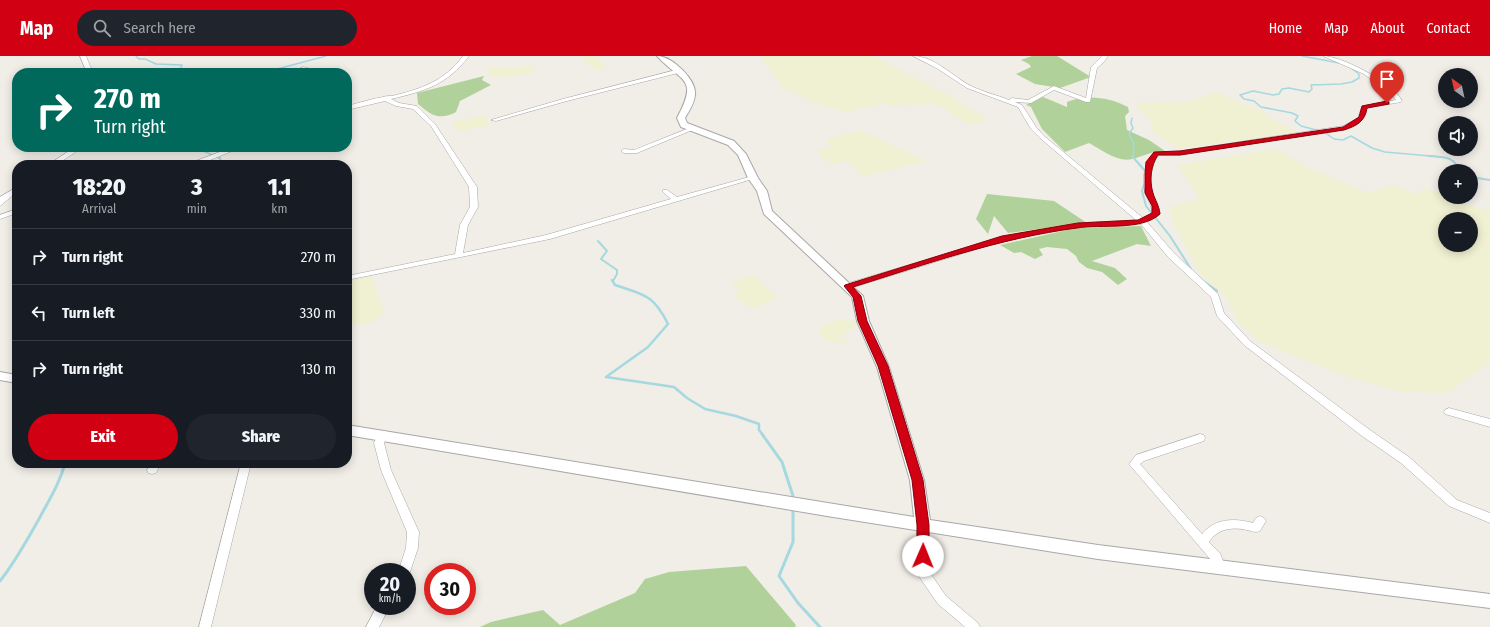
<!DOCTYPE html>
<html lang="en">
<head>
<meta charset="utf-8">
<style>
  body { margin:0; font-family:"Fira Sans Condensed",sans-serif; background:#20242c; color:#f1f3f6; height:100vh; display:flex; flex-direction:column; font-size:15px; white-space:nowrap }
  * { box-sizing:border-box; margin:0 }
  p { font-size:13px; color:#9ea1a6 }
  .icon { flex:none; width:22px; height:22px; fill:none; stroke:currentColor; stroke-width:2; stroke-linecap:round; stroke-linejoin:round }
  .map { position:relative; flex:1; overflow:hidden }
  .drawer { position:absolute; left:12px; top:104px; width:340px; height:308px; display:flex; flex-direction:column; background:#171b24; border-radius:16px; box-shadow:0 2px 10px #0003 }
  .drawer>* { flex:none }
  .banner { position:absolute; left:12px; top:12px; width:340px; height:84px; border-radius:16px; box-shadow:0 2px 10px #0003; background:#00695c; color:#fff; overflow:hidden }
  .needle { width:26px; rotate:327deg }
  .controls { position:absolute; left:1438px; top:12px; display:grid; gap:8px }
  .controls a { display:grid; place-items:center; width:40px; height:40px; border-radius:50%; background:#171b24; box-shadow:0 2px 10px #0003; font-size:20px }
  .speed { position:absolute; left:364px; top:507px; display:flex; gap:8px; font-size:20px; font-weight:700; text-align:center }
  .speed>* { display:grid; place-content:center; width:52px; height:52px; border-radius:50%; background:#171b24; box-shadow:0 2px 10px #0003; line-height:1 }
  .speed small { font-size:10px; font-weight:400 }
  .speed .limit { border:6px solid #d22; background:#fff; color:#111 }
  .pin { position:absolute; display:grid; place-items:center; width:34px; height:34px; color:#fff; margin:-41px -17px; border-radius:50% 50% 50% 0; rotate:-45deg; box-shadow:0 0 4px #0007 }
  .pin .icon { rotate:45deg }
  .me { position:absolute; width:44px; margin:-22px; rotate:1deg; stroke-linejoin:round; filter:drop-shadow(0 0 3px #0008) }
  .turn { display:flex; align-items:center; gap:14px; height:84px; padding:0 16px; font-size:18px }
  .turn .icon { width:52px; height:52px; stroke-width:2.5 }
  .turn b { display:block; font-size:28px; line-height:34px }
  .eta { display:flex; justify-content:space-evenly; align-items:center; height:68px; text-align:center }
  .eta b { font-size:24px; font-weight:800; line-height:28px }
  .primary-button { display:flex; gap:8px; margin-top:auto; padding:8px 16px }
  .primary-button a { flex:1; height:46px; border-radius:24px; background:#d10013; color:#fff; font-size:16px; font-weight:800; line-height:46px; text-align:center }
  .primary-button a+a { background:#20242c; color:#f1f3f6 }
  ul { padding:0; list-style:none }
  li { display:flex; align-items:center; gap:12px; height:56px; padding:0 16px; border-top:1px solid #363941 }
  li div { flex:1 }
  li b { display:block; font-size:15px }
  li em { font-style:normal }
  header { display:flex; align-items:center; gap:24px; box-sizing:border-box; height:56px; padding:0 20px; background:#d10013; color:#fff }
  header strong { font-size:19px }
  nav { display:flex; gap:22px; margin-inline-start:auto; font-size:14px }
  .search { width:280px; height:36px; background:#20242c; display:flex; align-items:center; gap:10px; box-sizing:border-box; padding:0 14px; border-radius:22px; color:#9ea1a6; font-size:15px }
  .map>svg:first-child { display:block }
  .farmland { fill:#f0f0d2; fill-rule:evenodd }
  .forest { fill:#b0d29a }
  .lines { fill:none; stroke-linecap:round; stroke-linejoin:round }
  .stream-far3 { stroke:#a6d8e0; stroke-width:1.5 }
  .stream-far2 { stroke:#a6d8e0; stroke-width:2 }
  .stream-far1 { stroke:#a6d8e0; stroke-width:2.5 }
  .stream { stroke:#a6d8e0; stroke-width:3 }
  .minor-casing { stroke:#a8a8a8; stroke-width:1 }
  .tertiary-casing { stroke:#a8a8a8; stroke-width:2 }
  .minor { fill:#fff; fill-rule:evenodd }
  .tertiary { fill:#fff; fill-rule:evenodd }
  .route { fill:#d10013; stroke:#88000c }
</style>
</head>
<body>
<header>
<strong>Map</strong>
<div class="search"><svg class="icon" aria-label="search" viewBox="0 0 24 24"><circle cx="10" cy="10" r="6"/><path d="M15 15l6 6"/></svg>Search here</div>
<nav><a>Home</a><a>Map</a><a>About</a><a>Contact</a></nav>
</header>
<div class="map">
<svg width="1490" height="571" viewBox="0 0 1490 571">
  <rect width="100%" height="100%" fill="#f1ede7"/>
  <path class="farmland" d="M595,0L608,12L594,14L581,1Z
    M767,0H872L952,41L989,64L969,69L936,48L891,50L885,47L845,56L817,48L783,32L760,1Z
    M534,10L533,16L502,22L489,20L487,12Z
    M1216,36L1264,56L1276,65L1295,74V77L1178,93L1156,78L1151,73V64L1136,50L1137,47L1189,46Z
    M488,59V70L458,75L451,66Z
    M860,74L926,105L862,121L848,105L833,108L821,101L817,95L832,90L825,84Z
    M1276,93L1311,113L1369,137L1392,129L1417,138L1424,132L1445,139V141L1490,155V306L1447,337L1402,336L1345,320L1260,286L1238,266L1225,240L1200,218L1175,171L1169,151L1200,143L1177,109ZM1445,163H1471V189H1445Z
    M753,218L777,242L753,253L735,241L734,239L740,236L732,226Z
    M372,219L378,240L385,254L375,265L347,271V224Z
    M837,264L863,265L840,280L852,288L824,284L817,274Z"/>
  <path class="forest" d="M1032,0H1057L1091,21L1060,32L1035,28L1016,18L1031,11L1029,8L1021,4Z
    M484,20L482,24L491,29L460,45L456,56C439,65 431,59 418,48L417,37Z
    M1043,41L1067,51V46C1087,38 1109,41 1128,51L1129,56L1125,60L1127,74L1149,84L1165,95C1150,95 1145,100 1132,103C1118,107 1100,93 1089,87L1065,96L1042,73L1031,51L1026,49Z
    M987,138L1054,145L1087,167L1008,177L994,160L988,178L976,163Z
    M1141,170L1151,190L1137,188L1092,205L1115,212L1127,223L1118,229L1102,216L1087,212L1079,206L1076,200L1067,193L1047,191L1039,193L1043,199L1035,203L1021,196L1014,197L1000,189L1076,172Z
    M746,510L796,569L795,571H480L491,566L543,554L560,569L635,537L645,523L669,516Z"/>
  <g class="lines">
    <path class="stream-far3" d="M136,0L139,3H145L156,8L182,9L180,13L173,17
      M1302,0L1339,7
      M1351,12L1359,18V22L1352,26L1341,28L1311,29L1312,33L1309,36L1289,32L1282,33L1279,38L1273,39L1253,35L1240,39L1244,43L1254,45L1261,51L1292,57L1298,60L1295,65L1301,70L1324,76L1334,83L1343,84L1351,80L1372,92L1385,96L1442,101
      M262,17L326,0
      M1132,62L1131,67L1133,72L1129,78L1134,88L1133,101
      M194,91L217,101"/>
    <path class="stream-far2" d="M214,100L220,102L221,109
      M1132,100L1146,116
      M1429,100C1444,101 1454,100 1460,115
      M1471,121L1490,124
      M1145,126L1142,135L1146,150L1170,180L1191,213
      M598,185L607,195L601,203L617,214V218L613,225"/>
    <path class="stream-far1" d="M612,224L615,229C644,239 653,238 668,268L648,291L606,321L674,331L687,342L705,353L736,360L759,368V374L763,379
      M1203,225L1217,235"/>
    <path class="stream" d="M762,378L782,406L793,440
      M793,454V486L779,520L798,547L820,571
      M0,525C16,505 27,484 39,463C49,444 60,427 65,407"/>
    <defs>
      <path id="minor" d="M80,0H86L93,17H87Z
        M463,0H469C447,29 425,35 391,43L399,47L417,50L435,68L477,131L478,151L468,169L463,197L546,179L671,143L663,136V134H667L677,141L753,120L756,122L550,183L347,224V220L455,198L460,169L470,151L469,131L431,70L413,53L396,50L385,45L347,54V50C359,47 371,43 383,41C385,40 389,40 392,40C421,33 445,25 463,0Z
        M913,0C935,0 953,21 971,30C983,36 997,39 1009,44L1012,42L1028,44L1054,30L1086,42L1091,11L1102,0H1108L1104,6L1097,12L1090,46H1086L1054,34L1031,47L1015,46L1022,49L1036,71L1044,80L1143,162L1152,157C1152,150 1148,145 1146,139C1141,124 1144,107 1155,96L1180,95L1343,70L1358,62L1362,50L1396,44L1394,41L1364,18L1323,0C1342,0 1395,28 1402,45L1401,46L1367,52C1365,65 1357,68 1346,73L1180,99H1159C1150,109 1149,127 1153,140C1156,146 1159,151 1160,158L1147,166L1174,197L1218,238L1224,257L1250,285L1370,374L1409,401L1457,444L1490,457V467L1449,450L1401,407L1362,380L1244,289L1217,260L1211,241L1168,201L1141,168L1078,171L1003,185L851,232H845L844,230L845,228L1002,181L1078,167L1136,164L1040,82L1031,73L1018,51L967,32L938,13Z
        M303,11L308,12L300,17H293Z
        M680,13L683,15L682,16L567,45L496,65L491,64L563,43Z
        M692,71L697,72L637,97H624L621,95L624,93L634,94Z
        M75,91H83L56,109H48Z
        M233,91H242L198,109H191L196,105Z
        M17,131V136L0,150V141Z
        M17,153V157L0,163V159Z
        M1449,352L1490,363V371L1445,358L1444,356L1445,354Z
        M383,375L387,376L388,379L384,387L391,414L419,476L418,492L410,516L407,520V516H398L406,492L407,476L381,414L374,387L379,376Z
        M1200,378L1204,379L1205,382L1204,385L1144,405L1140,408L1202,478C1215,462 1235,462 1253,467L1256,462L1260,460L1264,462L1266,465L1260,475C1255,477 1252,475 1247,474C1233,471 1218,472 1209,486L1220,497L1225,510L1223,514L1219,515L1215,514L1211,504L1129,408L1136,399Z
        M151,407H161L156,417L152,418L148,417L147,414Z
        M241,407H251L211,571H199Z
        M923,464L927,466L929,469L928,514L946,540L978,567L980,571H965L938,548L918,519L916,515L917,469L919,466Z
        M377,550H390L379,571H366Z"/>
      <path id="tertiary" d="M657,0C672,0 697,24 695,39C694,48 689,55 685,62L687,67L734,85L746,98L758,122L767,135L772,155L863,240L869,265L889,311L924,424L930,464L1098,489L1490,538V552L1098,503L827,460L347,379V369L914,461L910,424L877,311L857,265L852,241L764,158L757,135L748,122L738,99L728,89L681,71L677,62C699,21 682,27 657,0Z
        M0,316L17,319V327L0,324Z"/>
    </defs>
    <use href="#minor" class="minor-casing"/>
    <use href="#tertiary" class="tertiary-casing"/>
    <use href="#minor" class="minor"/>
    <use href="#tertiary" class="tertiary"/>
  </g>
  <path class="route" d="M1387,45L1389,46V48L1367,52C1365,66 1356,70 1344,74L1180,99H1158C1151,109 1149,124 1153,137C1155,144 1159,149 1160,158C1142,175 1101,168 1077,172C1000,182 927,208 853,231L861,240L867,265L888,310L923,424L929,469V500L927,504L923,505L918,504L917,500V469L912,424L878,310L858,265L853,241L844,230L845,229L1002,180L1078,167L1138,164L1152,157V150L1145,137V118L1146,106L1154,96L1180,95L1343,71L1359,61L1362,50Z"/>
</svg>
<div class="controls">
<a><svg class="needle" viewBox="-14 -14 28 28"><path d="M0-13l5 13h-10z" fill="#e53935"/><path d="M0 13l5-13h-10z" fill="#9ea1a6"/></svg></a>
<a><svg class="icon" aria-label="sound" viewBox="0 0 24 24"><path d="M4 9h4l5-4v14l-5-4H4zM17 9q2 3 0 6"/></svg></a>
<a>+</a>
<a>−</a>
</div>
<div class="speed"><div>20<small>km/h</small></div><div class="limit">30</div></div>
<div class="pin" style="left:1387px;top:47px;background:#d93025"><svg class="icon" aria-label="arrive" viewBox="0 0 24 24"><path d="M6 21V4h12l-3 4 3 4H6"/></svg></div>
<svg class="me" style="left:923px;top:500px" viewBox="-20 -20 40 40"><circle r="19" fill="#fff"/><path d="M0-13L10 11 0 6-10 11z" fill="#d10013"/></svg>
<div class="banner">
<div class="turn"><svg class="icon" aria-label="right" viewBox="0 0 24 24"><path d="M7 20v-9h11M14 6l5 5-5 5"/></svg><div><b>270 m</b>Turn right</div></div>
</div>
<section class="drawer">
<div class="eta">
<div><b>18:20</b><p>Arrival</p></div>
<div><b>3</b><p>min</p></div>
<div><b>1.1</b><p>km</p></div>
</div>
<ul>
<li><svg class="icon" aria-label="right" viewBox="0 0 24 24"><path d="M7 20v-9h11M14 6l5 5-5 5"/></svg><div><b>Turn right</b></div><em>270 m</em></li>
<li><svg class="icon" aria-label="left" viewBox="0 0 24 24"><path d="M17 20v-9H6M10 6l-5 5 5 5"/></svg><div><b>Turn left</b></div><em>330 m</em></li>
<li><svg class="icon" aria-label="right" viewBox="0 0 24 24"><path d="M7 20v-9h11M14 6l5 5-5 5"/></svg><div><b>Turn right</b></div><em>130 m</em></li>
</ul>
<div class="primary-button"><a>Exit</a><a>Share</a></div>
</section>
</div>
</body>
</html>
